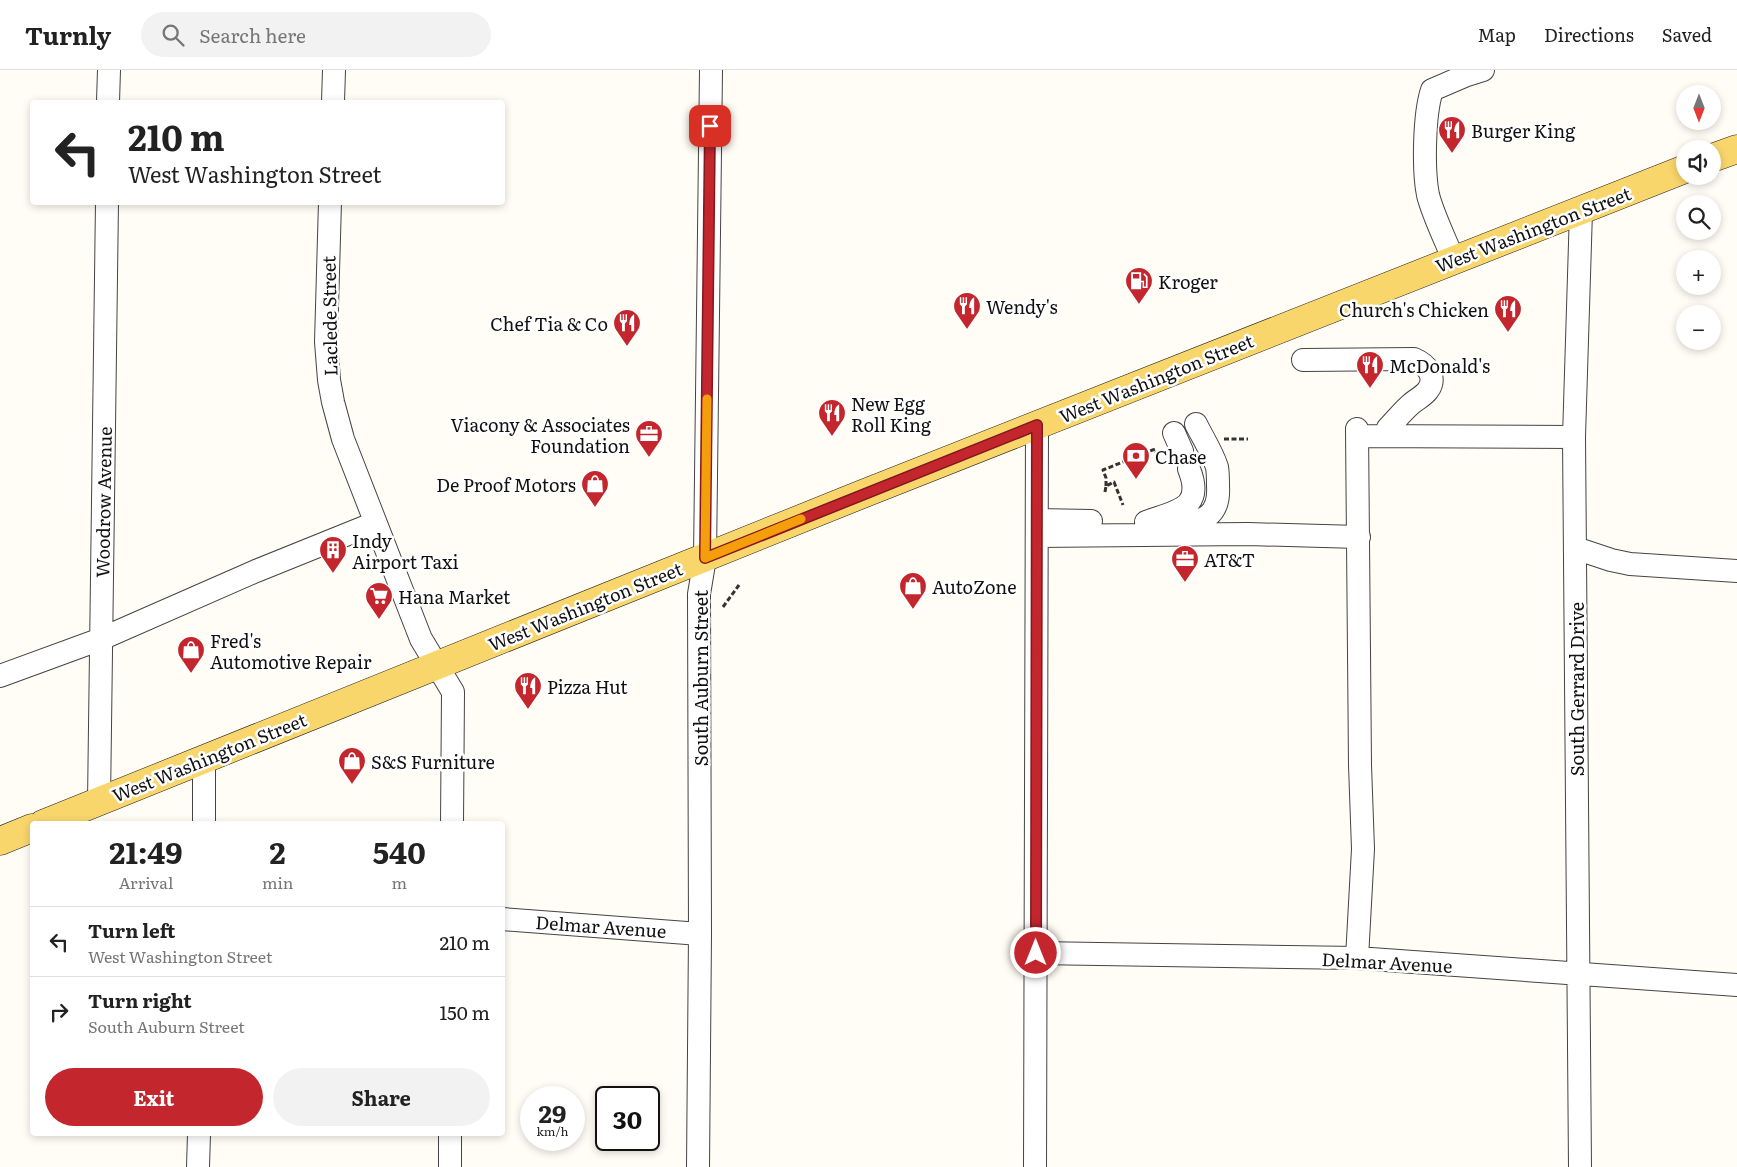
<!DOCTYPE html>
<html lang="en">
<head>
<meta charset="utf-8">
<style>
  body { margin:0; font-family:Literata,serif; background:#f2f2f2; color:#222; height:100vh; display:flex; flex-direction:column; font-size:19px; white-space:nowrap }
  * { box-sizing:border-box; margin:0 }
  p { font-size:16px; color:#767676 }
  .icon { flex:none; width:28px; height:28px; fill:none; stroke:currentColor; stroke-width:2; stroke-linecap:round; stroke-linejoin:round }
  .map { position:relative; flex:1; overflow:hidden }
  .drawer { position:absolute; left:30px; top:751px; width:475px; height:315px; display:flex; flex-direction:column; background:#fff; border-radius:5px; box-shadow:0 2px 8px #0003 }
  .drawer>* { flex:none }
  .guide { position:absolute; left:30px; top:30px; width:475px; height:105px; border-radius:5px; box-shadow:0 2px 8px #0003; background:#fff; color:#222; overflow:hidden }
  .needle { width:32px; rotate:180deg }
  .buttons { position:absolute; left:1676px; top:15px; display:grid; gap:10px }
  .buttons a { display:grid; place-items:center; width:45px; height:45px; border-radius:50%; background:#fff; box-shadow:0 2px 8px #0003; font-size:25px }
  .speed { position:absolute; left:520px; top:1016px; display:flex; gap:10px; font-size:25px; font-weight:700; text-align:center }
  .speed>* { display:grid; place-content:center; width:65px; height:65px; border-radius:50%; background:#fff; box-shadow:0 2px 8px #0003; line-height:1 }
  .speed small { font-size:12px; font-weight:400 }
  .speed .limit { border:2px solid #111; border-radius:8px; background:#fff; color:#111 }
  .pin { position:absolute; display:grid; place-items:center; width:42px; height:42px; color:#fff; margin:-21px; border-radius:10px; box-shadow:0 2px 8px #0006 }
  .me { position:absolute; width:55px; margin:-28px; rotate:0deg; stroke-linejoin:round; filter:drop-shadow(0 0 4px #0008) }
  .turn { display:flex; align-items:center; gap:18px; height:105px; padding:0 15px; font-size:22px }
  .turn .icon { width:65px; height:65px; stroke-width:2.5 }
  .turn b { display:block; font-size:35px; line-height:42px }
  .eta { display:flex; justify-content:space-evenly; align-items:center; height:85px; text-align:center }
  .eta b { font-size:30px; font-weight:700; line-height:35px }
  .cta { display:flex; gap:10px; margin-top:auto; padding:10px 15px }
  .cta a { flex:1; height:58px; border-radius:30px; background:#c4262e; color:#fff; font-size:20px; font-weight:700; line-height:58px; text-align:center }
  .cta a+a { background:#f2f2f2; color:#222 }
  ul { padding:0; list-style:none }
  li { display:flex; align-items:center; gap:15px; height:70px; padding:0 15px; border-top:1px solid #e0e0e0 }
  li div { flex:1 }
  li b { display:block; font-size:19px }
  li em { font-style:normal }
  header { display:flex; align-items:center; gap:30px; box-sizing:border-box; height:70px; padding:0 25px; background:#fff; border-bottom:1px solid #e0e0e0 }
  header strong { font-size:24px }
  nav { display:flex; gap:28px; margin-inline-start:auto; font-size:18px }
  .search { width:350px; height:45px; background:#f2f2f2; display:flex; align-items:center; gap:12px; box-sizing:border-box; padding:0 18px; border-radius:28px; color:#767676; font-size:19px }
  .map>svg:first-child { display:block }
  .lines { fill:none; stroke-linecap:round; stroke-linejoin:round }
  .minor-casing { stroke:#444; stroke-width:24 }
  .major-casing { stroke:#222; stroke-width:29 }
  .path { stroke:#333; stroke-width:3; stroke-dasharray:5 2.5; stroke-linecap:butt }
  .minor { stroke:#fff; stroke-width:22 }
  .major { stroke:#f9d66b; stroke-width:28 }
  .route-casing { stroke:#7f191e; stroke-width:12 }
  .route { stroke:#c4262e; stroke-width:9 }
  .slow { stroke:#f59e0b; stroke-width:9 }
  .labels { text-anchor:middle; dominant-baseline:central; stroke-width:5; stroke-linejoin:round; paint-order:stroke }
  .poi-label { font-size:18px; fill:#111; stroke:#fff; text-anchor:start }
  .street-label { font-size:18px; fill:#111; stroke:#fff }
</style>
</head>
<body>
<header>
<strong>Turnly</strong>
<div class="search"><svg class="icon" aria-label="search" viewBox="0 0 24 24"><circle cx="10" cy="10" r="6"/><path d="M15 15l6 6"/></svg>Search here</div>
<nav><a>Map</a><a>Directions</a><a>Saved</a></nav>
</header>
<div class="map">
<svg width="1737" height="1097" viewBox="0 0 1737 1097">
  <rect width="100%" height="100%" fill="#fffdf5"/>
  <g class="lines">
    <defs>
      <path id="minor" d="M108,32L109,0
        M333,32L334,0
        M330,132L326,272L329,310L333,332L343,369L421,569L453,622L452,754
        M1454,191C1446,171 1433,145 1428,125C1423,100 1424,44 1432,20L1467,5L1483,0
        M1303,290L1414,289C1426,294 1438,307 1428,320C1424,326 1415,330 1410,335C1402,342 1395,351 1388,358
        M1174,363L1182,381
        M1357,366L1574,367
        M1037,450L1091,451
        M1146,452C1176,441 1205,439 1189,399
        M1175,453C1202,453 1220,447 1218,416C1218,410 1218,403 1217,397C1212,382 1203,368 1196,354
        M1037,466L1248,464L1359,467
        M1575,478L1611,490L1630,494L1737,501
        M0,606L101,569L256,501L375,453
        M99,732L107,132
        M204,754V689
        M502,849L700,864
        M1036,883L1357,888L1737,915
        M1357,888L1363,779L1360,695L1357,359
        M198,1097L199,1064
        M450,1097V1064
        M698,1097L700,864L699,524L705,488L711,0
        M1035,1097L1037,355
        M1580,1097L1574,367L1581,141"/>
      <path id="major" d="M1712,88L1737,79
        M43,754L860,425L1685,99
        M0,771L32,758"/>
    </defs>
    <use href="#minor" class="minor-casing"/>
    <use href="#major" class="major-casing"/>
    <path class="path" d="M1224,369H1248
      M1106,416V408L1103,400L1155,379L1158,388
      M1105,422L1106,416L1114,412L1123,435
      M723,537L739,515"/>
    <use href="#minor" class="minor"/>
    <use href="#major" class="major"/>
  </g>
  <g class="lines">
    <defs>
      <path id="route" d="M710,56L705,488L1037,355L1036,883"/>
    </defs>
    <use href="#route" class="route-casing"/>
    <use href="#route" class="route"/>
    <path class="slow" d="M707,329L705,488L801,449"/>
  </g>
  <defs>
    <symbol id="restaurant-pin" viewBox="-11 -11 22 30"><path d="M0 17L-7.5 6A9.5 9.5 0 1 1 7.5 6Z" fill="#c4262e" stroke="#fff"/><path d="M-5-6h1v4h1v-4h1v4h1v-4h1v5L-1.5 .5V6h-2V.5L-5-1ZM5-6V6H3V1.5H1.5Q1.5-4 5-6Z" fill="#fff"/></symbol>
    <symbol id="fuel-pin" viewBox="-11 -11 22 30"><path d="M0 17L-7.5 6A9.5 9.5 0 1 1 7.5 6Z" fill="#c4262e" stroke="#fff"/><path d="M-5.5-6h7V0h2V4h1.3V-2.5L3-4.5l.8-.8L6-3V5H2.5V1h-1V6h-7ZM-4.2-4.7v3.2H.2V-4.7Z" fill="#fff"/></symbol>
    <symbol id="office-pin" viewBox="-11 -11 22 30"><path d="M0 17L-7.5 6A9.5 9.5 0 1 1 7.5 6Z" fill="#c4262e" stroke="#fff"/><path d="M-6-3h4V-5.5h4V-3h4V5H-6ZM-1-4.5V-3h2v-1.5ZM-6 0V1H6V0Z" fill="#fff"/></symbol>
    <symbol id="bank-pin" viewBox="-11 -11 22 30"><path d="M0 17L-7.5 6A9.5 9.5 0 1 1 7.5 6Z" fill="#c4262e" stroke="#fff"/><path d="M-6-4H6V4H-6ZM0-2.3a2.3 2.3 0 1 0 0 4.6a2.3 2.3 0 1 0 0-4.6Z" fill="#fff"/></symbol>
    <symbol id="shop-pin" viewBox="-11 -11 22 30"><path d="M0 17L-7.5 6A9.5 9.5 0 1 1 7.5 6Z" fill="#c4262e" stroke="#fff"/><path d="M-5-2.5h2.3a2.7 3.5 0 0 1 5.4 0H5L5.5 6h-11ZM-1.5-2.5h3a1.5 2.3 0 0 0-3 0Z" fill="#fff"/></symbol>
    <symbol id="building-pin" viewBox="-11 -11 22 30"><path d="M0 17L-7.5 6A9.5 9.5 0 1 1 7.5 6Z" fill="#c4262e" stroke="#fff"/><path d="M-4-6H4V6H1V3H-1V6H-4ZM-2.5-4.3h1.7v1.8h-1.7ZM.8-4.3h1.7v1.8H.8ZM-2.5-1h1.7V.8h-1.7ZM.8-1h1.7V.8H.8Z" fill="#fff"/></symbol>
    <symbol id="supermarket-pin" viewBox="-11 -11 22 30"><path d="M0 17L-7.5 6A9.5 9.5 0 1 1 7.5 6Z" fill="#c4262e" stroke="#fff"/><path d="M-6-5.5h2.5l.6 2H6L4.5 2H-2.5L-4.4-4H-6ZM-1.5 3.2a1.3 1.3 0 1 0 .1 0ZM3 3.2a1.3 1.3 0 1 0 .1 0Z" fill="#fff"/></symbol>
  </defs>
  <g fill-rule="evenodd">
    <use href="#restaurant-pin" x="1436" y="44" width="32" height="43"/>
    <use href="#fuel-pin" x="1123" y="195" width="32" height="43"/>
    <use href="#restaurant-pin" x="951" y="220" width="32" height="43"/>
    <use href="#restaurant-pin" x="1492" y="223" width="32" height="43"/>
    <use href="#restaurant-pin" x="611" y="237" width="32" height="43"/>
    <use href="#restaurant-pin" x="1354" y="279" width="32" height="43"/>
    <use href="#restaurant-pin" x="816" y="327" width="32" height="43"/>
    <use href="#office-pin" x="633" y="348" width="32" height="43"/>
    <use href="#bank-pin" x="1120" y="370" width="32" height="43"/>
    <use href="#shop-pin" x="579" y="398" width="32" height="43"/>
    <use href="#building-pin" x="317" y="464" width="32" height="43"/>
    <use href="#office-pin" x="1169" y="473" width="32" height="43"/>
    <use href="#shop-pin" x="897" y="500" width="32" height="43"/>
    <use href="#supermarket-pin" x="363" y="510" width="32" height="43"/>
    <use href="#shop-pin" x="175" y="564" width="32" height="43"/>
    <use href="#restaurant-pin" x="512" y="600" width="32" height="43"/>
    <use href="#shop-pin" x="336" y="675" width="32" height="43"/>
  </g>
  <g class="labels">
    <g class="poi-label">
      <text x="1471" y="60">Burger King</text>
      <text x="1158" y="211">Kroger</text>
      <text x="986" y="236">Wendy's</text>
      <text x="1489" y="239" text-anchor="end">Church's Chicken</text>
      <text x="608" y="253" text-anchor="end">Chef Tia &amp; Co</text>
      <text x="1389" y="295">McDonald's</text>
      <text x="851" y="333">New Egg<tspan x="851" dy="21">Roll King</tspan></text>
      <text x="630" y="354" text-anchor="end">Viacony &amp; Associates<tspan x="630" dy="21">Foundation</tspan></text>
      <text x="1155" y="386">Chase</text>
      <text x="576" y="414" text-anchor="end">De Proof Motors</text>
      <text x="352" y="470">Indy<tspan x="352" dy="21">Airport Taxi</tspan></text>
      <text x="1204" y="489">AT&amp;T</text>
      <text x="932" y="516">AutoZone</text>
      <text x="398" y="526">Hana Market</text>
      <text x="210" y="570">Fred's<tspan x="210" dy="21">Automotive Repair</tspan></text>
      <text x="547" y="616">Pizza Hut</text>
      <text x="371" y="691">S&amp;S Furniture</text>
    </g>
    <g class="street-label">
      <text transform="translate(1533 159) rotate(-21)">West Washington Street</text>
      <text transform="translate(329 246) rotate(-91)">Laclede Street</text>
      <text transform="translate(1156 308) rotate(-22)">West Washington Street</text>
      <text transform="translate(103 432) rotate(-89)">Woodrow Avenue</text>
      <text transform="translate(585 536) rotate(-22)">West Washington Street</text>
      <text transform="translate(700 608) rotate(-90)">South Auburn Street</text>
      <text transform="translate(1576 619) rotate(-90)">South Gerrard Drive</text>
      <text transform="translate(209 687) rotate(-22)">West Washington Street</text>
      <text transform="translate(601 856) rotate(4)">Delmar Avenue</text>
      <text transform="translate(1387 892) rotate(3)">Delmar Avenue</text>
    </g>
  </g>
</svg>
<div class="buttons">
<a><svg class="needle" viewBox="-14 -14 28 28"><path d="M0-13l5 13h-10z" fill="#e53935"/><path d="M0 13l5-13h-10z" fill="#767676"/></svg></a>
<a><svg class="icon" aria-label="sound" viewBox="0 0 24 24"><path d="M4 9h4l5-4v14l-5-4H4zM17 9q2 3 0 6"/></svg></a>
<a><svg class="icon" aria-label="search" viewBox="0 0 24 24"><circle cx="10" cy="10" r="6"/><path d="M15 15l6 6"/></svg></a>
<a>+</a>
<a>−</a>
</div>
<div class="speed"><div>29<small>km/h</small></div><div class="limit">30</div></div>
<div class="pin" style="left:710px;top:56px;background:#d93025"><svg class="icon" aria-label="arrive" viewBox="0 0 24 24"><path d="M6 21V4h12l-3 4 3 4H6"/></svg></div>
<svg class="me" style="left:1036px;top:883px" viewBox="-20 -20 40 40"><circle r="17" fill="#c4262e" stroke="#fff" stroke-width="3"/><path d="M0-11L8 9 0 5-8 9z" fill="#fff"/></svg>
<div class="guide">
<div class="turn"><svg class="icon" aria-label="left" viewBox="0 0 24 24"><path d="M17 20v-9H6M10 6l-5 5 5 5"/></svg><div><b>210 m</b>West Washington Street</div></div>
</div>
<section class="drawer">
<div class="eta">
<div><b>21:49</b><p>Arrival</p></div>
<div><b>2</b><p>min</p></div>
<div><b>540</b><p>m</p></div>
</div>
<ul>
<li><svg class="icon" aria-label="left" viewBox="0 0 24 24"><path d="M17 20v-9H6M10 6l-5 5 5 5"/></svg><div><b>Turn left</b><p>West Washington Street</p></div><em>210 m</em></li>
<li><svg class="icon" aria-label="right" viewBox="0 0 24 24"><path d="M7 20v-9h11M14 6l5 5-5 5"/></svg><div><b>Turn right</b><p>South Auburn Street</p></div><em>150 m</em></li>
</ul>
<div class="cta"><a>Exit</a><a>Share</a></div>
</section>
</div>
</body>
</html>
